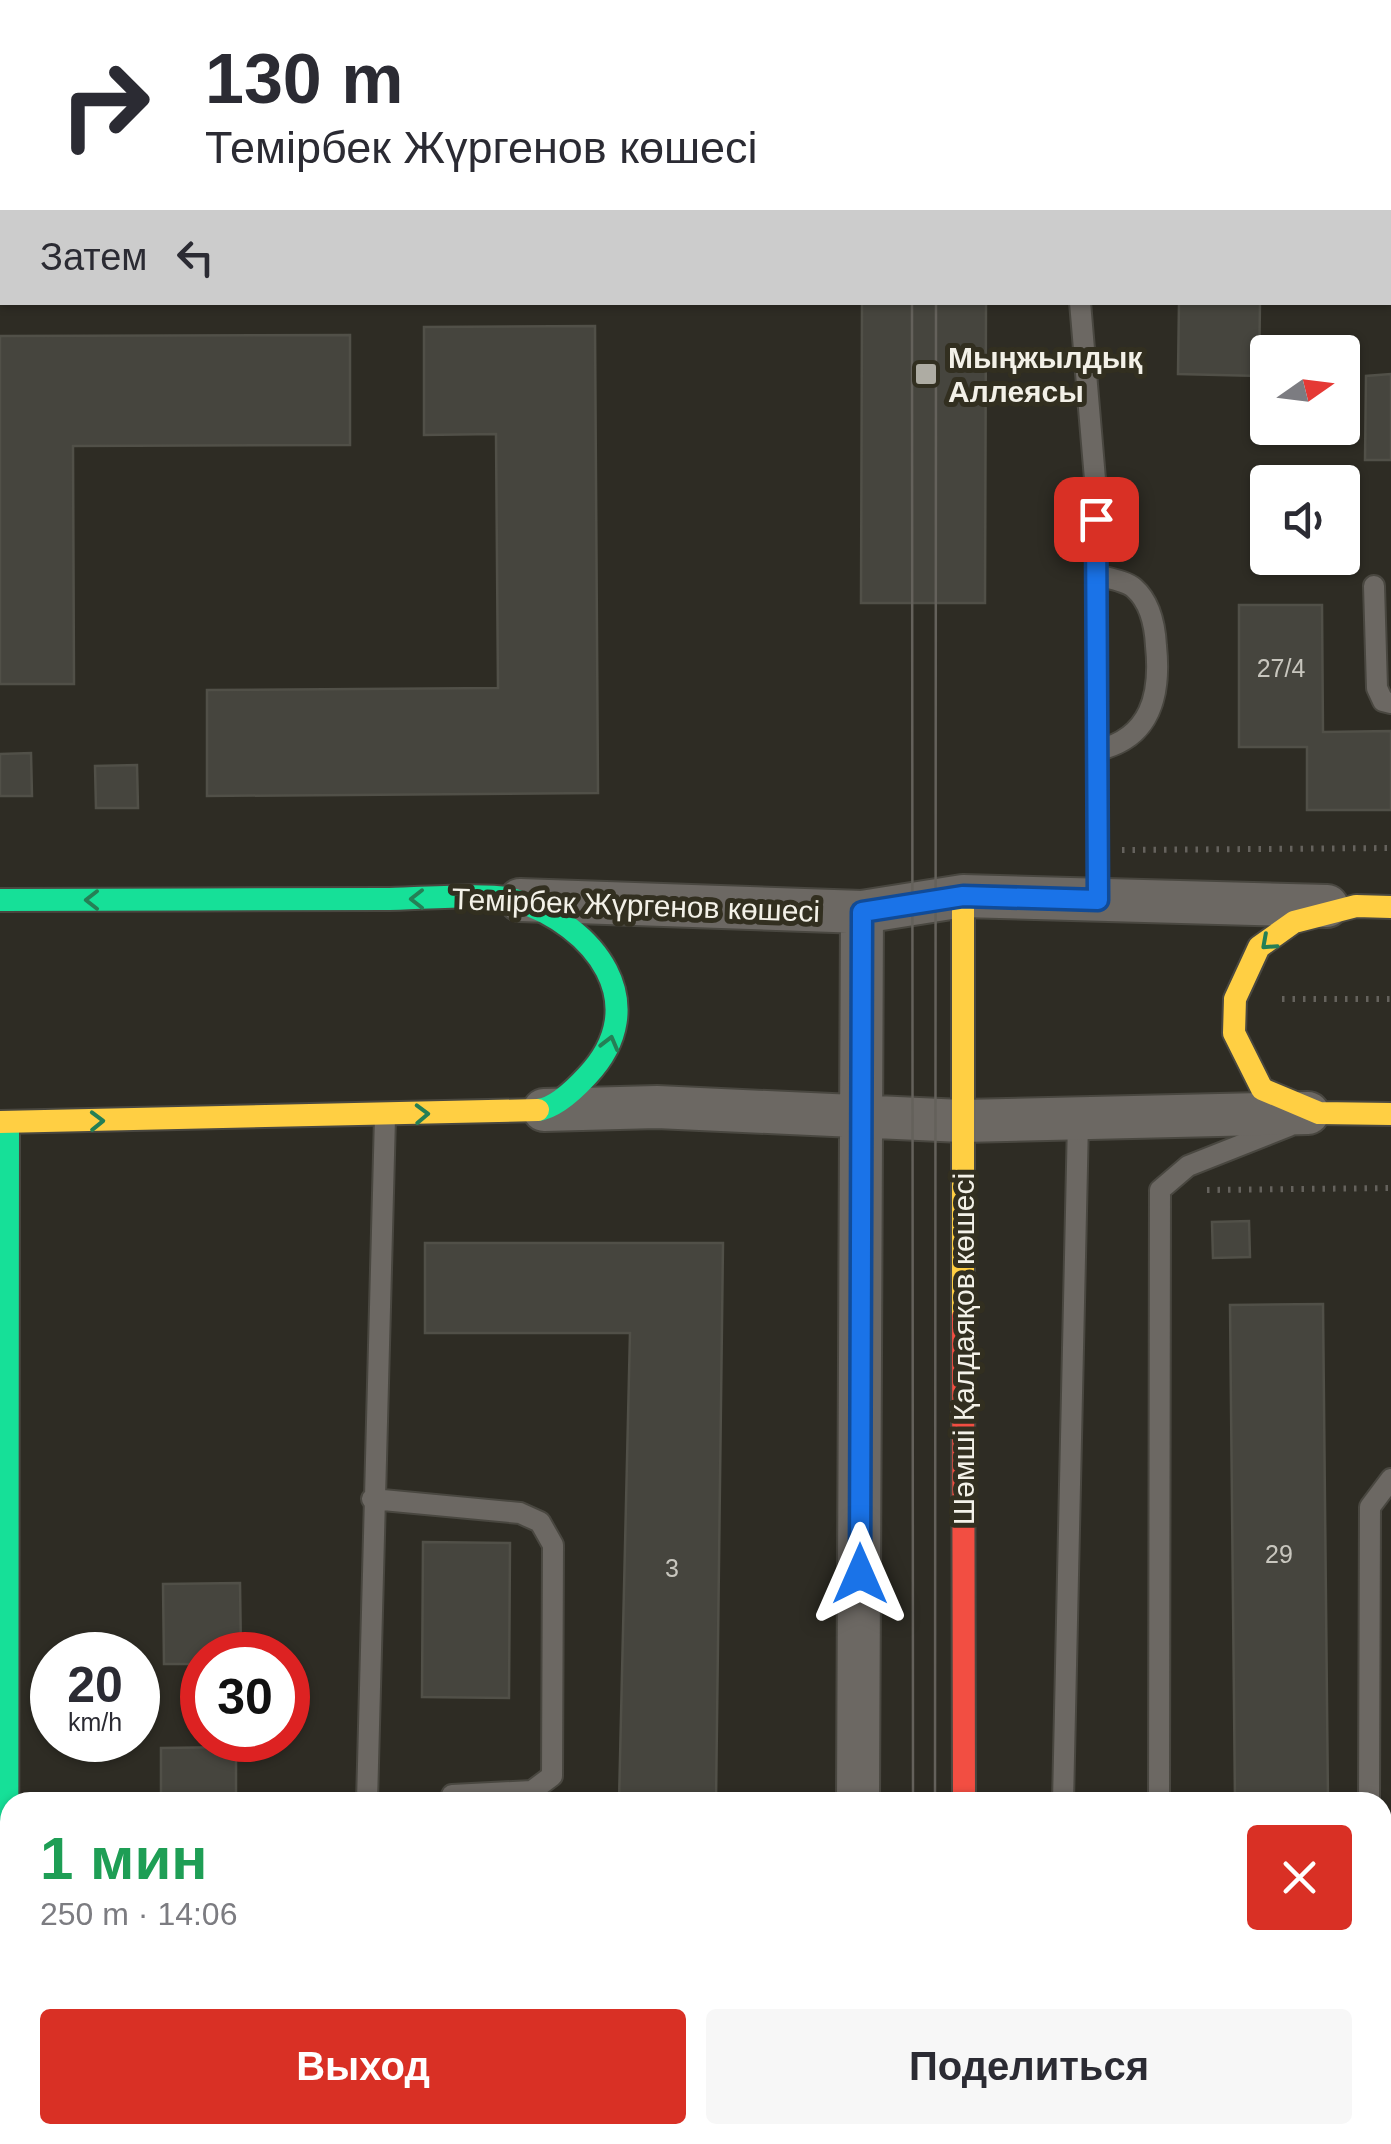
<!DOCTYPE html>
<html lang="ru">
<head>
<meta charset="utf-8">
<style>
  body { margin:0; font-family:Helvetica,sans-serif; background:#f7f7f7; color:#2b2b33; height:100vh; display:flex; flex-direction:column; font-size:38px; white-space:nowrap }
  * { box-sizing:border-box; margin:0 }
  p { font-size:32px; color:#7c7c81 }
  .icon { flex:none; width:55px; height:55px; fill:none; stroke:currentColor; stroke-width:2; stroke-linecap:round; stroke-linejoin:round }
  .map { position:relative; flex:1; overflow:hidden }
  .panel { position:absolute; left:0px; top:1792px; width:1392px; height:352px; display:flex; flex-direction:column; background:#fff; border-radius:30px 30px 0 0; box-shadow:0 2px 8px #0004 }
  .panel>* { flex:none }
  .banner { position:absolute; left:0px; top:0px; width:1392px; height:305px; box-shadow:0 2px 8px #0004; background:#fff; color:#2b2b33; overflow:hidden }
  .needle { width:65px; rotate:76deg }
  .tools { position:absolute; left:1250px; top:335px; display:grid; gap:20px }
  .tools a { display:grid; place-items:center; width:110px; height:110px; border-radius:10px; background:#fff; box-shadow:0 2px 8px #0004; font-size:50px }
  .speed { position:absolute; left:30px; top:1632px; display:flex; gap:20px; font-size:50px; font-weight:700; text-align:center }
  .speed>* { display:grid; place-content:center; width:130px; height:130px; border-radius:50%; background:#fff; box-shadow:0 2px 8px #0004; line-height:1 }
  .speed small { font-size:25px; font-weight:400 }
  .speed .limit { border:15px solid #d22; background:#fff; color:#111 }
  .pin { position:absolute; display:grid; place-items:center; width:85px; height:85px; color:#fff; margin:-42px; border-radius:20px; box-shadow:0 5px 15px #0006 }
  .me { position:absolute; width:110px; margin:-55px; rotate:0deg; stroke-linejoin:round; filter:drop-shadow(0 0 8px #0008) }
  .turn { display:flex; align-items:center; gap:35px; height:210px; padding:0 40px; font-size:45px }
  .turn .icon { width:130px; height:130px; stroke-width:2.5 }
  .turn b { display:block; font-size:70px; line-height:85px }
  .then { display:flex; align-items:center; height:95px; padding:0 40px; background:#0003; gap:20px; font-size:38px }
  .round { display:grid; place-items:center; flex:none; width:105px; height:105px; border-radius:10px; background:#f7f7f7 }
  .summary { display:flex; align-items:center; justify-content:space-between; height:170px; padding:0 40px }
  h1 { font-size:60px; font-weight:700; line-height:75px; color:#1e9e55 }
  .cta { display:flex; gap:20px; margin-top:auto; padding:20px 40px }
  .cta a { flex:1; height:115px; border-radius:10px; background:#d93025; color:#fff; font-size:40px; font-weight:700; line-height:115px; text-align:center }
  .cta a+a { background:#f7f7f7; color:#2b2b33 }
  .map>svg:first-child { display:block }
  .building { fill:#46453e; stroke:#515048; stroke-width:2.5 }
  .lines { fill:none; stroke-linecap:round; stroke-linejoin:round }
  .lane-casing { stroke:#494740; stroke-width:24 }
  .street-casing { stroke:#494740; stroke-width:46 }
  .fast-casing { stroke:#494740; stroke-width:26 }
  .slow-casing { stroke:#494740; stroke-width:26 }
  .jam-casing { stroke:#494740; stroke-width:26 }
  .path { stroke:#65625d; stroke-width:6; stroke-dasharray:2.5 8; stroke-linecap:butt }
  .lane { stroke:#6c6863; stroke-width:20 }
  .street { stroke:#6c6863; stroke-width:42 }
  .fast { stroke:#16e098; stroke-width:22 }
  .slow { stroke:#ffcf43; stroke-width:22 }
  .jam { stroke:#f24e42; stroke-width:22 }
  .tram { stroke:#64615b; stroke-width:2.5 }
  .oneway { stroke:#257f56 }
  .route-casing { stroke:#114b97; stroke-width:25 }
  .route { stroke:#1a73e8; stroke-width:18 }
  .poi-dot { fill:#aeaca3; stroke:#322f20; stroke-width:4 }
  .labels { text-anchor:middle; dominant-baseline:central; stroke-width:10; stroke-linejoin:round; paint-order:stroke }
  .number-label { font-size:25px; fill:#c8c6be }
  .poi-label { font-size:30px; font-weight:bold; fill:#f3f1e8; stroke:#322f20; text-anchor:start }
  .street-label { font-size:30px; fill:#f3f1e8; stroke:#322f20 }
</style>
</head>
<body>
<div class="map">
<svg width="1391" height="2144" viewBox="0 0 1391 2144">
  <rect width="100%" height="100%" fill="#2e2c24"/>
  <path class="building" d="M1183,0H1307L1183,2Z
    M862,302H986L985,603H861Z
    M1179,302H1260L1259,376L1178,374Z
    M595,326L598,793L207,796V690L498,688L496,434L424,435V327Z
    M350,335V445L73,446L74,684H0V336Z
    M1391,374V460H1365L1366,376Z
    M1239,605H1322L1323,732L1391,731V810H1307V747H1239Z
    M31,753L32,796H0V754Z
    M137,765L138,808H96L95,766Z
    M1249,1221L1250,1257L1213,1258L1212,1222Z
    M425,1243H723L716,1802H619L630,1333H425Z
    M1323,1304L1328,1802H1235L1230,1305Z
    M423,1542L510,1543L509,1698L422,1697Z
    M240,1583L241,1655H202V1664H164L163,1584Z
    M236,1747V1802H161V1748Z
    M1382,2041L1391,2046V2144H1175L1174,2135H1382Z
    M600,2135H698V2144H600Z"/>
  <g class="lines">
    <defs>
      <path id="lane" d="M1063,0V2
        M1080,302L1096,491L1098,899
        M1097,575C1107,578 1126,581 1134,588C1150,602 1155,626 1156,646C1161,694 1151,738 1098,750
        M1374,586L1377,688L1383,701L1391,703
        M372,1499L520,1513L540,1522L553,1545L552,1776L532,1791L452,1795
        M367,1802L385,1117
        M1063,1802L1078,1121
        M1159,1802L1160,1190L1188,1166L1289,1126
        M1369,1802L1370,1507L1391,1479
        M1382,1936L1391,1933
        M1056,2144V2135"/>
      <path id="street" d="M520,900L862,912L963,896L1327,906
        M544,1110L657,1107L962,1121L1308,1113
        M858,1802L862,912
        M965,2135V2144
        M857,2144V2135"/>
      <path id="fast" d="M0,900C129,900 258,899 387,899C417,899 490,892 515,900C595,925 655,1004 587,1076C575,1089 555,1108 538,1110
        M7,2144L8,1123"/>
      <path id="slow" d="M963,896V1317
        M1391,907L1356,906L1294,922L1259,947L1235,999L1234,1033L1262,1089L1319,1113L1391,1114
        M0,1122L538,1110"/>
      <path id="jam" d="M963,1317L964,1802"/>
    </defs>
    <use href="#lane" class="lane-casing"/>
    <use href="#street" class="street-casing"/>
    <use href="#fast" class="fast-casing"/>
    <use href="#slow" class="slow-casing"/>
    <use href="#jam" class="jam-casing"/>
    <path class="path" d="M1122,850L1391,848
      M1282,999H1391
      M1207,1190L1391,1188"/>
    <use href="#lane" class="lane"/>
    <use href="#street" class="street"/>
    <use href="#fast" class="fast"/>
    <use href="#slow" class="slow"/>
    <use href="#jam" class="jam"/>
    <path class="tram" d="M938,0V2
      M912,2V0
      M912,302L913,1802
      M935,1802L936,302
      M913,2144V2135
      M935,2144V2135"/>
  </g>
  <defs><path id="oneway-chevron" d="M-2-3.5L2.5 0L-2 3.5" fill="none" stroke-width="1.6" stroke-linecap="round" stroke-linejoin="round" transform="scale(2.5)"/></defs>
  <g class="oneway">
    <use href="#oneway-chevron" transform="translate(417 899) rotate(180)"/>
    <use href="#oneway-chevron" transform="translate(92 900) rotate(180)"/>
    <use href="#oneway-chevron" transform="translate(1268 943) rotate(138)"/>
    <use href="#oneway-chevron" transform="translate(610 1043) rotate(-75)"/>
    <use href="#oneway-chevron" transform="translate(422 1114) rotate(-2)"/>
    <use href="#oneway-chevron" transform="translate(97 1121) rotate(-1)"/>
  </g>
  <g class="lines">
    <defs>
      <path id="route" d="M860,1574L862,912L963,896L1098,900L1096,519"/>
    </defs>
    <use href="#route" class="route-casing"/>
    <use href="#route" class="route"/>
  </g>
  <rect class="poi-dot" x="914" y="362" width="24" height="24" rx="5"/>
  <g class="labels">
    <g class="number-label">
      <text x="1281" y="668">27/4</text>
      <text x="1279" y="1554">29</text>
      <text x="672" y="1568">3</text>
    </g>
    <g class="poi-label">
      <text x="948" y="357">Мыңжылдық<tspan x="948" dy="34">Аллеясы</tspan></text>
    </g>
    <g class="street-label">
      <text transform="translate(636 905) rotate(2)">Темірбек Жүргенов көшесі</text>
      <text transform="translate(963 1349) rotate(-90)">Шәмші Қалдаяқов көшесі</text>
    </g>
  </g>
</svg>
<div class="tools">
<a><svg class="needle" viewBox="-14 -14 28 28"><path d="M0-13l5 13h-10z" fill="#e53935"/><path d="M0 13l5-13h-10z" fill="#7c7c81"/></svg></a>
<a><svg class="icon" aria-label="sound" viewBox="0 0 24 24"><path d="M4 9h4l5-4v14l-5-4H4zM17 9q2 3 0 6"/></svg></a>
</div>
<div class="speed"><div>20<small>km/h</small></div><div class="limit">30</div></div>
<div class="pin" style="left:1096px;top:519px;background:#d93025"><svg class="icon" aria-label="arrive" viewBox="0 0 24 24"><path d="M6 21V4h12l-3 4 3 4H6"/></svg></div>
<svg class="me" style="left:860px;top:1574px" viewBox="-20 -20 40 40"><path d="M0-17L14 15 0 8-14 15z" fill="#1a73e8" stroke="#fff" stroke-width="4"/></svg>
<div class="banner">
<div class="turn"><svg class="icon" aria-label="right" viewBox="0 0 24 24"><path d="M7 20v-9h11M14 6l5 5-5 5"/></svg><div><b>130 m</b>Темірбек Жүргенов көшесі</div></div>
<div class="then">Затем<svg class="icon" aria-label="left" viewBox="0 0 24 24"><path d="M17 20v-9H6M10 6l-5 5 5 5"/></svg></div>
</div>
<section class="panel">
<div class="summary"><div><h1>1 мин</h1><p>250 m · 14:06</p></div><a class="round" style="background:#d93025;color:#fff"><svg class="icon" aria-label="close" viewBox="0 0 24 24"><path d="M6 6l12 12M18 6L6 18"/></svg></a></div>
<div class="cta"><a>Выход</a><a>Поделиться</a></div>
</section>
</div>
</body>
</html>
